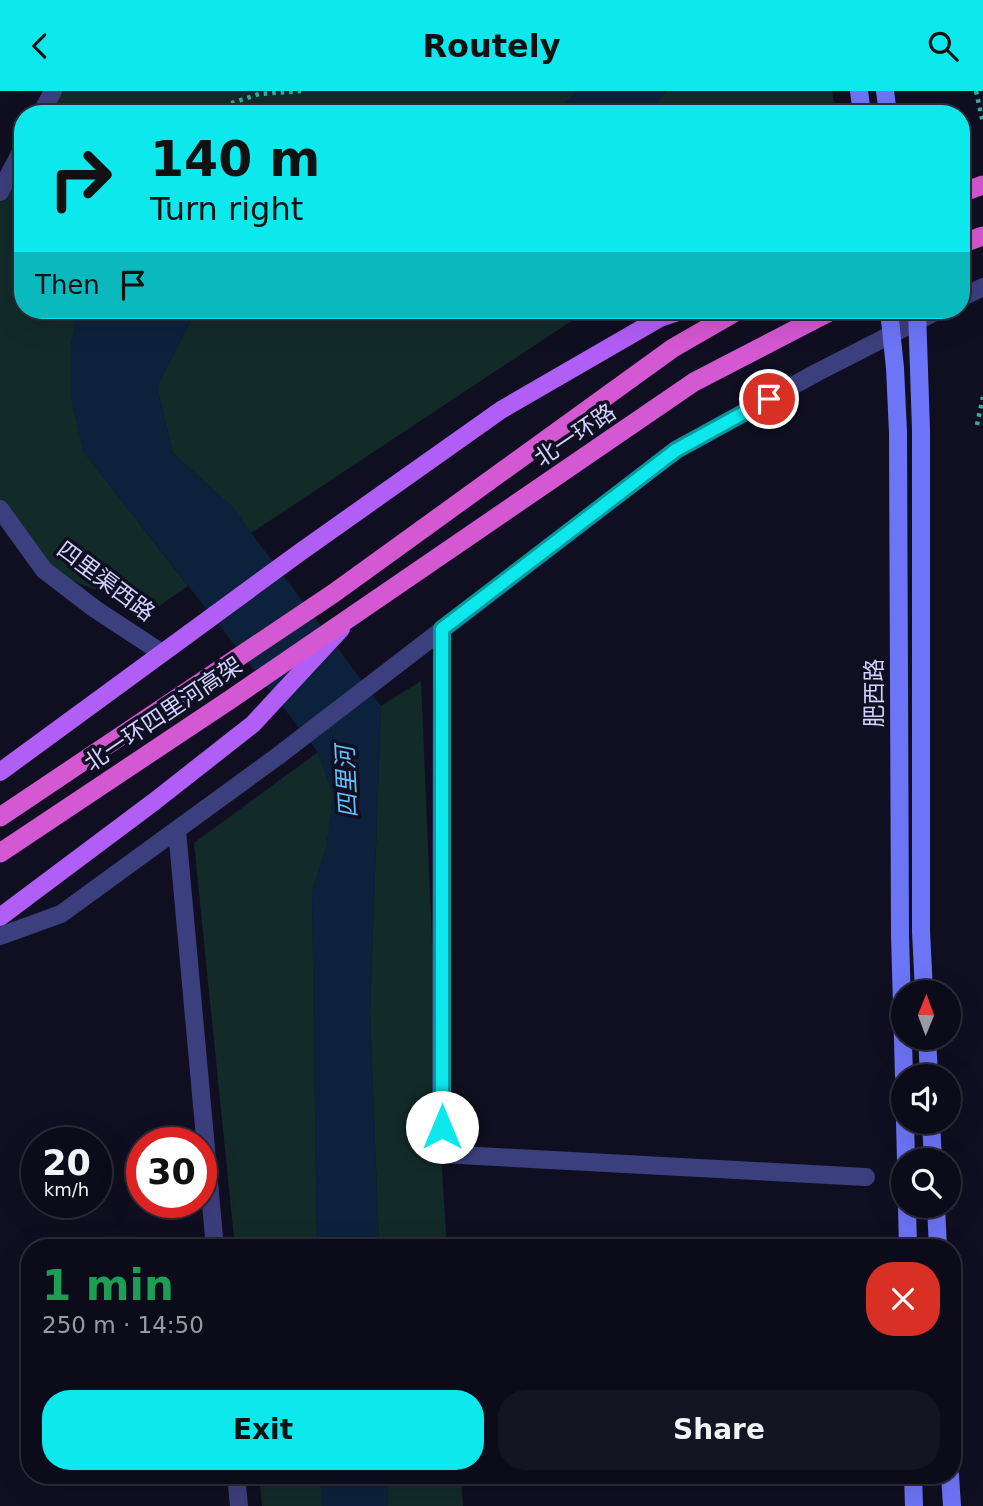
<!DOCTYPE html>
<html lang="en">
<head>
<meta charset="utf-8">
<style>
  body { margin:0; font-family:"DejaVu Sans","Noto Sans SC",sans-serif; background:#151422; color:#f1f3f6; height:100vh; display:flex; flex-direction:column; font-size:26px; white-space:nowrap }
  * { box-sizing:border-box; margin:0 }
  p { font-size:23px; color:#9a9ba2 }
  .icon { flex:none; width:38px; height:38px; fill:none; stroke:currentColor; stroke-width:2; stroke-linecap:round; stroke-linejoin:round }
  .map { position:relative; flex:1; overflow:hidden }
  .panel { position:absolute; left:21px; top:1148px; width:940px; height:245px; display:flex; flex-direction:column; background:#0c0b19; border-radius:28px; box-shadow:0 7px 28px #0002,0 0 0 2px #2c2b38 }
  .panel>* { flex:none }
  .guide { position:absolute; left:14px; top:14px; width:956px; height:214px; border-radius:28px; box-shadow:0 7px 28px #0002,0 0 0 2px #2c2b38; background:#0de8ed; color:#111; overflow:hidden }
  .needle { width:46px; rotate:1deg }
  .tools { position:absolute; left:891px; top:889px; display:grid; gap:14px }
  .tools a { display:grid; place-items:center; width:70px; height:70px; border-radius:50%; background:#0c0b19; box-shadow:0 7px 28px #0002,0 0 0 2px #2c2b38; font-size:35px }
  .speed { position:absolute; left:21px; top:1036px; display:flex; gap:14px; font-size:35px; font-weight:700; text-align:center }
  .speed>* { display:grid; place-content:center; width:91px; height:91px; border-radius:50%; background:#0c0b19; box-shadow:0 7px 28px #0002,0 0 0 2px #2c2b38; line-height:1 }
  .speed small { font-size:18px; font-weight:400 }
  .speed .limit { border:10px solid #d22; background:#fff; color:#111 }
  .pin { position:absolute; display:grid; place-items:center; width:60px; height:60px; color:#fff; margin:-30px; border:4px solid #fff; border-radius:50%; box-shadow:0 2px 7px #0007 }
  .me { position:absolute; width:77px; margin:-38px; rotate:0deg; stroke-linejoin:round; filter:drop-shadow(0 0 5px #0008) }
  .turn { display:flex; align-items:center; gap:24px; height:147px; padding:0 21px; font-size:32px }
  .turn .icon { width:91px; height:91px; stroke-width:2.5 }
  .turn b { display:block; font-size:49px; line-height:60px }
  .then { display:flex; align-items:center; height:66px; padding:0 21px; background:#0003; gap:14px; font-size:26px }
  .round { display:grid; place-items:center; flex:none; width:74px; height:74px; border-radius:28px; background:#151422 }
  .summary { display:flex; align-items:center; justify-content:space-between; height:119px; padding:0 21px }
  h1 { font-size:42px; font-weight:700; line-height:52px; color:#1e9e55 }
  .primary-button { display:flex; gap:14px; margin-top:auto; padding:14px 21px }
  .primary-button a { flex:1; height:80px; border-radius:28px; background:#0de8ed; color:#111; font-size:28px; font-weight:700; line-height:80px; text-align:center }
  .primary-button a+a { background:#151422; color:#f1f3f6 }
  header { display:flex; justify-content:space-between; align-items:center; height:91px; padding:0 21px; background:#0de8ed; color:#111; font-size:32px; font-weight:700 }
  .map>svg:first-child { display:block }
  .green { fill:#122b28 }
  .water { fill:#0c223c }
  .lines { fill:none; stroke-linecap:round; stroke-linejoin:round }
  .path { stroke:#35ad9c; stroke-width:4.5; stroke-dasharray:3.5 5; stroke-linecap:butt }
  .minor { stroke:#3c3f7d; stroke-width:18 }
  .secondary { stroke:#6d75f7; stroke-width:18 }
  .primary { stroke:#b15ef6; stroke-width:18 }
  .trunk { stroke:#d458d2; stroke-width:19 }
  .secondary-bridge { stroke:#6d75f7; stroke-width:18 }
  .route-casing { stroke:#08979a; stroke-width:18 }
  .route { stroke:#0de8ed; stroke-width:12 }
  .labels { text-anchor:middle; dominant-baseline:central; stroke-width:7; stroke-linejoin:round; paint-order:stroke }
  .street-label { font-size:23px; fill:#d3d1fd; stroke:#100f21 }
  .water-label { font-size:24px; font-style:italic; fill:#65bff7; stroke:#100f21 }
</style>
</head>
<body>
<header><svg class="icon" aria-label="back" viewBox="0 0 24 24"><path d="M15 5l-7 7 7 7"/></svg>Routely<svg class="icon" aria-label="search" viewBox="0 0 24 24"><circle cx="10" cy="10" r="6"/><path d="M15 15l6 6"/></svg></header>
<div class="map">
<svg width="983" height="1415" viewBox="0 0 983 1415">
  <rect width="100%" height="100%" fill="#100f21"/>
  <path class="green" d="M53,0H577L554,23H41Z
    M666,0H832L834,11L829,23H648Z
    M23,57V219H79L71,253L83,360L188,495L156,517L141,516L44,479L0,418V101Z
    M196,219H588L251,442L232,416L173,362L157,296Z
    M421,590L441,1063L447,1157H379L370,921L381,615Z
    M318,661L333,703L327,754L312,801L317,1157H235L194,752Z
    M259,1384H321V1415H262Z
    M387,1384H461L463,1415H388Z"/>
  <path class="water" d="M577,0H666L648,23H554Z
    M79,219H196L157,296L173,362L232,416L381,615L370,921L379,1157H317L312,801L327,754L333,703L318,661L83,360L71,309V253Z
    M321,1384H387L388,1415H321Z"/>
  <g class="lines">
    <path class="path" d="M976,0L983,32
      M199,23L259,3L303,0
      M977,334L983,306"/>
    <path class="minor" d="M41,23L53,0
      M0,101L23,57
      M961,207L983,196
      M0,418L44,479L95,518L162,562
      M442,538L441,1063L866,1086
      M177,739L215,1157
      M0,845L61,823L278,665L676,359L816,282L939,219
      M236,1384L239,1415"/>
    <path class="secondary" d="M859,0L862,23
      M885,0L888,23
      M921,840L924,901
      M900,844L904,985
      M927,947L929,985
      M905,1031L906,1069
      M931,1031L933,1069
      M907,1115L908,1157
      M936,1115L938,1157
      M913,1384L914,1415
      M950,1384L952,1415"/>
    <path class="primary" d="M0,681L299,462L501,319L660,227L684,219
      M0,826L155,710L253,633L341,538"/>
    <path class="trunk" d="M961,102L983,94
      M961,153L983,145
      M0,726L334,502L673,257L739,219
      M0,762L231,608L694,291L833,219"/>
    <path class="secondary-bridge" d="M889,219L895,277L898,341L900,844
      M917,219L921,339V840"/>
  </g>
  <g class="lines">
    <defs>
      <path id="route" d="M442,1036V538L676,359L769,308"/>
    </defs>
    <use href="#route" class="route-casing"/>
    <use href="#route" class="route"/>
  </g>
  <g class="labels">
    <g class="street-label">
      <text transform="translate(575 344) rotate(-34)">北一环路</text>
      <text transform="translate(106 490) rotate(37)">四里渠西路</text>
      <text transform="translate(874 602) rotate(-90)">肥西路</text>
      <text transform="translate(163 623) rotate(-34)">北一环四里河高架</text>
    </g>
    <g class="water-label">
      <text transform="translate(347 691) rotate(-93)">四里河</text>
    </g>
  </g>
</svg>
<div class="tools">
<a><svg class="needle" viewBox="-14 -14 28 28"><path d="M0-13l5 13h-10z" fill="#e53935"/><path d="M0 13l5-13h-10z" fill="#9a9ba2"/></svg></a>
<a><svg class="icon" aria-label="sound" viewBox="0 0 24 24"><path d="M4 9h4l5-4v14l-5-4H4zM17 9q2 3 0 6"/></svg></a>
<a><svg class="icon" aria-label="search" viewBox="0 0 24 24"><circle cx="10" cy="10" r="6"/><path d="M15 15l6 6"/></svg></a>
</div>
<div class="speed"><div>20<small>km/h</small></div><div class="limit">30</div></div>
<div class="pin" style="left:769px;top:308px;background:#d93025"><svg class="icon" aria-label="arrive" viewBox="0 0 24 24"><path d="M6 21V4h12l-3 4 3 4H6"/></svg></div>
<svg class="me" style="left:442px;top:1036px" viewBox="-20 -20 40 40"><circle r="19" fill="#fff"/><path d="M0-13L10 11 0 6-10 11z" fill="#0de8ed"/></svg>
<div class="guide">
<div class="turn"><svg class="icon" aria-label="right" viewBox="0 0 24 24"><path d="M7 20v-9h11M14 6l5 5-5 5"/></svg><div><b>140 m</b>Turn right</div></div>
<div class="then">Then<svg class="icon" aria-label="arrive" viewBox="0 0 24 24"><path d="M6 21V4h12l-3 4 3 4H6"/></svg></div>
</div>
<section class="panel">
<div class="summary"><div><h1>1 min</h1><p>250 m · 14:50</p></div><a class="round" style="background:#d93025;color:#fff"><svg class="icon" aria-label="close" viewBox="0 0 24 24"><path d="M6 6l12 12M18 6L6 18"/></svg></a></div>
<div class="primary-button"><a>Exit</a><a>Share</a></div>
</section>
</div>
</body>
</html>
